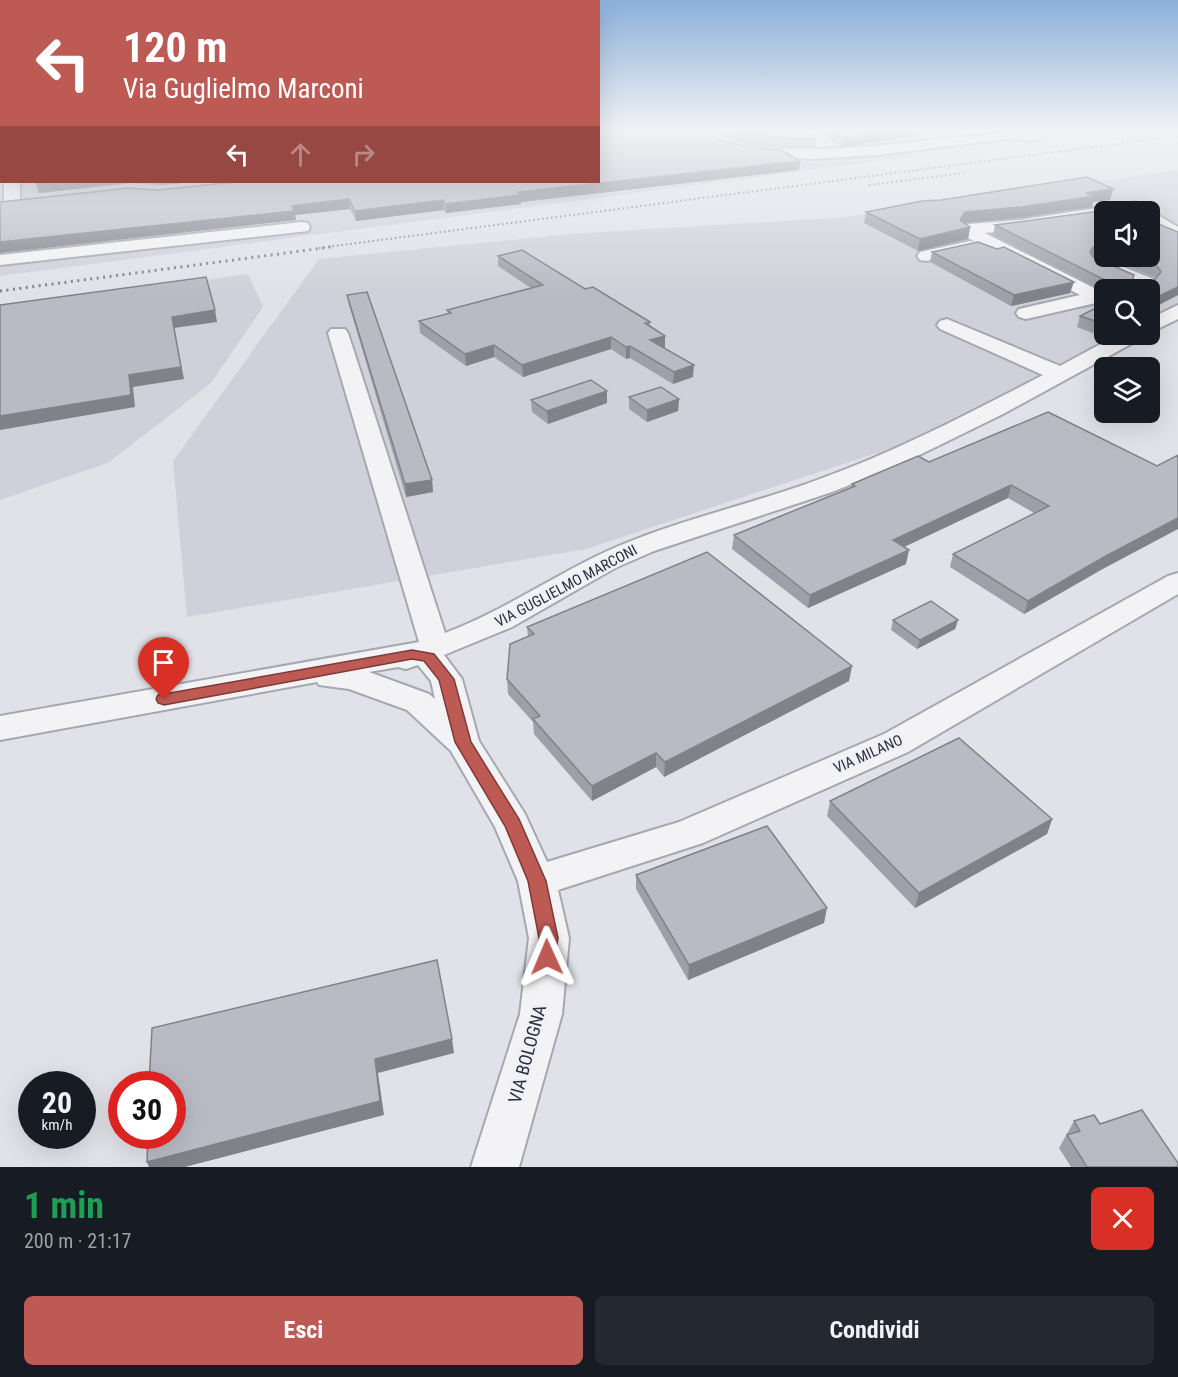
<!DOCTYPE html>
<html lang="it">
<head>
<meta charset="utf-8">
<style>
  body { margin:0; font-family:"Roboto Condensed",sans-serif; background:#242831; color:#f1f3f6; height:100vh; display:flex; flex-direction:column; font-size:22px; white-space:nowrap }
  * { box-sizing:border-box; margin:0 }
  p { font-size:20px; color:#9ea1a6 }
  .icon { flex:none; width:33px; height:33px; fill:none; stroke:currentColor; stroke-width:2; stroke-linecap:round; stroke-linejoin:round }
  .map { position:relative; height:1167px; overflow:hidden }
  .sheet { display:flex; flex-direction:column; background:#171b24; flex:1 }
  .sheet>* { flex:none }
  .banner { position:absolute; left:0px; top:0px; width:600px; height:183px; box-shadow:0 6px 24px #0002; background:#be5a54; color:#fff; overflow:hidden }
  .fabs { position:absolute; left:1094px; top:201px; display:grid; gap:12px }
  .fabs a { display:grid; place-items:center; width:66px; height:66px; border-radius:9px; background:#171b24; box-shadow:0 6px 24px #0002; font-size:30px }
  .speed { position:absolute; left:18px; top:1071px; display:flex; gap:12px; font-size:30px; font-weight:700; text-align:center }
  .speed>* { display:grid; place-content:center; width:78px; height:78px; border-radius:50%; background:#171b24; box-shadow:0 6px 24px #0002; line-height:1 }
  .speed small { font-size:15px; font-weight:400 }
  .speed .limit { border:9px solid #d22; background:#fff; color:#111 }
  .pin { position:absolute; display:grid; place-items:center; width:51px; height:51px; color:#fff; margin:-62px -26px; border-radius:50% 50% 50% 0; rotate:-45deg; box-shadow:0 0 6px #0007 }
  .pin .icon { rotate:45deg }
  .me { position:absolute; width:66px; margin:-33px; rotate:359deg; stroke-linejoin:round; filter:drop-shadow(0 0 4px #0008) }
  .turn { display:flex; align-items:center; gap:21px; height:126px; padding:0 24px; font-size:27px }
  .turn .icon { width:78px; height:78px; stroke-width:2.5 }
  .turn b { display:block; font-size:42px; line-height:51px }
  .lanes { display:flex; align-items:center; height:57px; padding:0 24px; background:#0003; justify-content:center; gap:30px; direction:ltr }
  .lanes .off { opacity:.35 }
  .round { display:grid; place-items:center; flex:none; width:63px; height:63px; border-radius:9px; background:#242831 }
  .overview { display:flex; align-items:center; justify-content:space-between; height:102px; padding:0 24px }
  h1 { font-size:36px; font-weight:700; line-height:45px; color:#1e9e55 }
  .cta { display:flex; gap:12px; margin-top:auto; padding:12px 24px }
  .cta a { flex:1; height:69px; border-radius:9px; background:#be5a54; color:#fff; font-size:24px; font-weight:700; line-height:69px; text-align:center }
  .cta a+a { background:#242831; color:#f1f3f6 }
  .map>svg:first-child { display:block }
  .built { fill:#cfd0d9; fill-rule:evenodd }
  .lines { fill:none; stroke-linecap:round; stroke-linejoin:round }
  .minor-casing { stroke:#a6a8b1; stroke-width:4 }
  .minor { fill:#f3f3f6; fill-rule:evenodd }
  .rail-far1 { stroke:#7c7f8f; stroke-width:2; stroke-dasharray:1.5 3; stroke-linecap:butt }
  .rail { stroke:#7c7f8f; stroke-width:3; stroke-dasharray:2 4.5; stroke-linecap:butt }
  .wall { fill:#9ea0a9; fill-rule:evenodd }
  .shaded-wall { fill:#818289 }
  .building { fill:#b8bac4; stroke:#818289; stroke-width:1.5 }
  .route { fill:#be5a54; stroke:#7c3a37; stroke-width:1.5 }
  .labels { text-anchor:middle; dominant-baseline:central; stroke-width:5; stroke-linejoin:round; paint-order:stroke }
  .street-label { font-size:15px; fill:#2b2e3d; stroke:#f0f1f5 }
  .near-street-label { font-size:18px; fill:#2b2e3d; stroke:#f0f1f5 }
</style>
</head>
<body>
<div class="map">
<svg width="1178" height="1167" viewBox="0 0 1178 1167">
  <rect width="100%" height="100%" fill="#e0e2e8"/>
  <path class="built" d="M599,130L812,158L905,153L918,156L0,276V166L2,182H598Z
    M1178,170V311L1149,325V290H1104V334L1130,335L907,443L586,549L187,617L173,461L319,259L570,234L845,217ZM1104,212H1149V256H1104Z
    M248,274L263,307L211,383L108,463L0,500V308Z"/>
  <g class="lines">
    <defs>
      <path id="minor" d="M684,130C708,127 731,143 755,146C820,154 884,145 949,138C966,136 992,137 1008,130H1020L1027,133L1026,130H1045L1048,135L1046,138L1027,141L1015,138L877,155L812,159L749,154L714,145Z
        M0,153H2V161H0Z
        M4,182H20V203L18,206L12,208L4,203Z
        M1136,202L1178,227V240L1149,223V212H1104V217L1020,230L985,233L1104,293V306L1096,303L1026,319L1019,317L1016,313L1019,309L1080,295L962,235L960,231L963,225L969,224L1020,220Z
        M302,222L308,223L310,227L308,231L0,265V255Z
        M970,241L976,242L979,246L976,250L926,261L920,260L917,256L920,252Z
        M1098,257L1154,279L1156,283L1149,291L1130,290L1134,284L1092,266L1089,262L1092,258Z
        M1178,305V319L1149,333V319Z
        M947,319L1060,366L1119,334H1145L1142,338L1003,414L897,466L832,492L654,551L615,568L512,627L444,655L462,679L479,741L525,814L547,862L679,822L884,734L1168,576L1178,573V594L908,752L703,843L558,890L569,938L562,1014L519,1167H471L520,1014L529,938L518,881L495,827L451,751L407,710L349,689L319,685L317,682L0,740V716L419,642L328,333L331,329H345L348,333L445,633C512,608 569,564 636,539C695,516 758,502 817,480C895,452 970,413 1043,375L940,329L937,325L940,321ZM418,665L431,681L435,699L429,694L369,672L398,667L406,669Z"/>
    </defs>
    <use href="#minor" class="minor-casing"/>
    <use href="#minor" class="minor"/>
    <path class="rail-far1" d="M869,185L964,173
      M319,248L1178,136"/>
    <path class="rail" d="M0,291L331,247"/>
  </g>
  <path class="wall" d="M703,130H800L817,139L816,148H796L748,143Z
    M813,130H918L917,136L843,147Z
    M714,138L800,161L799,170L521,202V204L446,213L444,210L356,221L350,209L295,215L296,220L157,190Z
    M37,182H195L159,185L131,183L39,193Z
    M1113,189L1110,200L1093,202L1092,207L1020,218L964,223L970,227L968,239L918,251L864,223L866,212L941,200Z
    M1107,210L1128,212H1104V256H1149L1178,232V295L1149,310V290H1104V291L993,235L995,225ZM1099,255L1155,277L1156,278L1152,283L1132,281L1092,256Z
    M932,252L1070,293L1011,306L930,262Z
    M498,256L585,289L650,322V326L665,336V347H663L693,377L673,384L630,358L626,359L611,349L523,377L494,357L466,366L420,333L419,321L448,314L447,310L531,288L498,266Z
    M347,295L432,480L433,492L406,497L349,305Z
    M1104,304V334L1100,336L1077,327L1080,316Z
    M607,391V403L548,424L532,412L531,400Z
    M629,397L679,399L678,411L647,422L629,409Z
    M1048,412L1099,571L1024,614L950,567L953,554L1034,513L1008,498L904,547L906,564L808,608L732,549L734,535L851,488L852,484L929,462Z
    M893,620H958L955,629L917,649L891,630Z
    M527,627L849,681L664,777L656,767L592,801L534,734L533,722L508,694L507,679L528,637Z
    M830,801L1052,819L1047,834L915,908L827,816Z
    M636,875L824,923L688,980L636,889Z
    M1074,1121L1100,1124L1178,1167H1071L1059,1148Z"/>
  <path class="shaded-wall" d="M905,130H918L917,136L843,147L845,138Z
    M2,139V148L0,149V140Z
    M800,161L799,170L521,202V204L446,213L445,204L518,192Z
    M52,182H130L131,183L39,193L36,183Z
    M158,182H195L159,185Z
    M1113,189L1110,200L1093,202L1092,207L1020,218L963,223L970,227L968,239L918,251L920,239L960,220L965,212Z
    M349,199L350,209L295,215L296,220L0,253V242Z
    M443,200L444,210L356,221L355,211Z
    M1102,245L1099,255L1090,257V252L1093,247Z
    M1074,282L1070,293L1011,306L1014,295Z
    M1178,287V295L1149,310V301Z
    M215,310L217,322L174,328L184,379L133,387L135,407L0,430V416L129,375L172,317Z
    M1104,324V334L1100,336L1103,325Z
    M665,336V347L650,351V340Z
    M611,337V349L523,377L522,365Z
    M494,345V357L466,366L465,354Z
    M630,346V358L626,359V347Z
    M694,365L693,377L673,384L674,372Z
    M607,391V403L548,424L547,411Z
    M679,399L678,411L647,422V410Z
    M432,480L433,492L406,497L405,484Z
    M1011,485L1008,498L891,553L893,540Z
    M1178,518V529L1099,571L1024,614L1028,601L1104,557Z
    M909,550L906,564L808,608L810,595Z
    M958,620L955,629L917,649L920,640Z
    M852,666L849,681L664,777L665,762Z
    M656,753V767L592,801V786Z
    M1052,819L1047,834L915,908L919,893Z
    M827,908L824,923L688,980L689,965Z
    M452,1039L454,1053L378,1073L384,1115L185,1167H149L147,1162L375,1059Z"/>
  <path class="building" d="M0,130H2V139L0,140Z
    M598,130H696L714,138L749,147L782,150L800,161L518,192L520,195L445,204L443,200L355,211L349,199L292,206L294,211L0,242V202L129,188L157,190L236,182H598Z
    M733,130H800L817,139H797L749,134Z
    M829,130H905L845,138Z
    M1087,177L1113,189L1086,193L1095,196L1022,207L965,212L960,220L970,227L920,239L866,212L922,201L941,200Z
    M37,182H52L36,183Z
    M1111,205L1128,212H1104V246L1102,245L1093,247L1090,252L1093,257L1134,275L1132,281L1152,283L1161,272L1158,267L1132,256H1149V220L1178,232V287L1149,301V290H1125L995,225L1107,210Z
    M978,242L997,249L1004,247L1074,282L1014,295L932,252Z
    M522,250L585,289L593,287L650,322L645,323L665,336L650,340L694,365L674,372L630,346L626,347L611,337L522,365L494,345L465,354L419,321L451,313L447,310L543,285L498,256Z
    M206,277L215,310L172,317L181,367L129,375L131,395L0,416V305Z
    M367,292L432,480L405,484L347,295Z
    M1104,304V324L1080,316Z
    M591,380L607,391L547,411L531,400Z
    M661,387L679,399L647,410L629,397Z
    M1048,412L1157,466L1178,455V518L1104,557L1028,601L953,554L1049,506L1011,485L893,540L909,550L810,595L734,535L855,486L852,484L918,456L929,462Z
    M707,552L852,666L665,762L656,753L592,786L533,719L540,716L507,679L510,644L534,634L527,627Z
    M931,601L958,620L920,640L893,620Z
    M959,738L1052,819L919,893L830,801Z
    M767,826L827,908L689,965L636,875Z
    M437,960L452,1039L375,1059L380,1101L147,1162L148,1136H172V1084H149L152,1028Z
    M1142,1110L1178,1163V1166L1175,1167H1087L1067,1135L1080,1131L1074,1121L1094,1115L1100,1124Z"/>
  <linearGradient id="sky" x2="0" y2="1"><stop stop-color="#8bb0da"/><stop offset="0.44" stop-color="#f1f2f5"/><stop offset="1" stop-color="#f1f2f5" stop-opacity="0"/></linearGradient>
  <rect width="1178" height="293" fill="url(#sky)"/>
  <path class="route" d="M412,650L434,654L454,679L471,742L519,819L546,881L558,938L554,963L547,965L540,963L537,957L539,938L528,881L505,826L455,742L439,680L424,661L412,659L164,705L158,703L156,699L158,695L164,694Z"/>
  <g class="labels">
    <g class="street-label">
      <text transform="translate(566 586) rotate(-28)">VIA GUGLIELMO MARCONI</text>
      <text transform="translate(868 754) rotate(-24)">VIA MILANO</text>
    </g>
    <g class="near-street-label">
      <text transform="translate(527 1054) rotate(-75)">VIA BOLOGNA</text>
    </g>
  </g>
</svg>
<div class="fabs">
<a><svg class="icon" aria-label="sound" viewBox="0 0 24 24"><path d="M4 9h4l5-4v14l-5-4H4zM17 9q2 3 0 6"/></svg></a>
<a><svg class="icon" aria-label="search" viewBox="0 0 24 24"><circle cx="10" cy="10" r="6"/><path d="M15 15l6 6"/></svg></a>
<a><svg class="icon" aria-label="layers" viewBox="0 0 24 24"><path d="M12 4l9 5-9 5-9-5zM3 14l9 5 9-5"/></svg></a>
</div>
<div class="speed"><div>20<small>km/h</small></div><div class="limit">30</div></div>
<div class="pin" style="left:164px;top:699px;background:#d93025"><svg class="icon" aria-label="arrive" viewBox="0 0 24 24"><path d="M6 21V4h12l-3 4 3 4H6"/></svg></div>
<svg class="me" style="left:547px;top:957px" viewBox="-20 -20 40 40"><path d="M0-17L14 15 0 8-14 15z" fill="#be5a54" stroke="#fff" stroke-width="4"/></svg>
<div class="banner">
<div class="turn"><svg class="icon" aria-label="left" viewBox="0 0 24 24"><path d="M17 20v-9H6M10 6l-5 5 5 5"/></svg><div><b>120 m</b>Via Guglielmo Marconi</div></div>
<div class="lanes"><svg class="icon" aria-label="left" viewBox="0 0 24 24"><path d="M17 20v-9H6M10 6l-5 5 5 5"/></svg><svg class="icon off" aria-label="ahead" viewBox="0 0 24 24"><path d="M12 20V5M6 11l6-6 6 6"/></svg><svg class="icon off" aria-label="right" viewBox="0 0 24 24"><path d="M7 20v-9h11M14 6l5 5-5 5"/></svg></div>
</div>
</div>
<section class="sheet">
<div class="overview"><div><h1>1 min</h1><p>200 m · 21:17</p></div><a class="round" style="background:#d93025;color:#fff"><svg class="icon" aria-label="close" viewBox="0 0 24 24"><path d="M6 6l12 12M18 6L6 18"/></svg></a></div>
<div class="cta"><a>Esci</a><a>Condividi</a></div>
</section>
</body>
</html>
